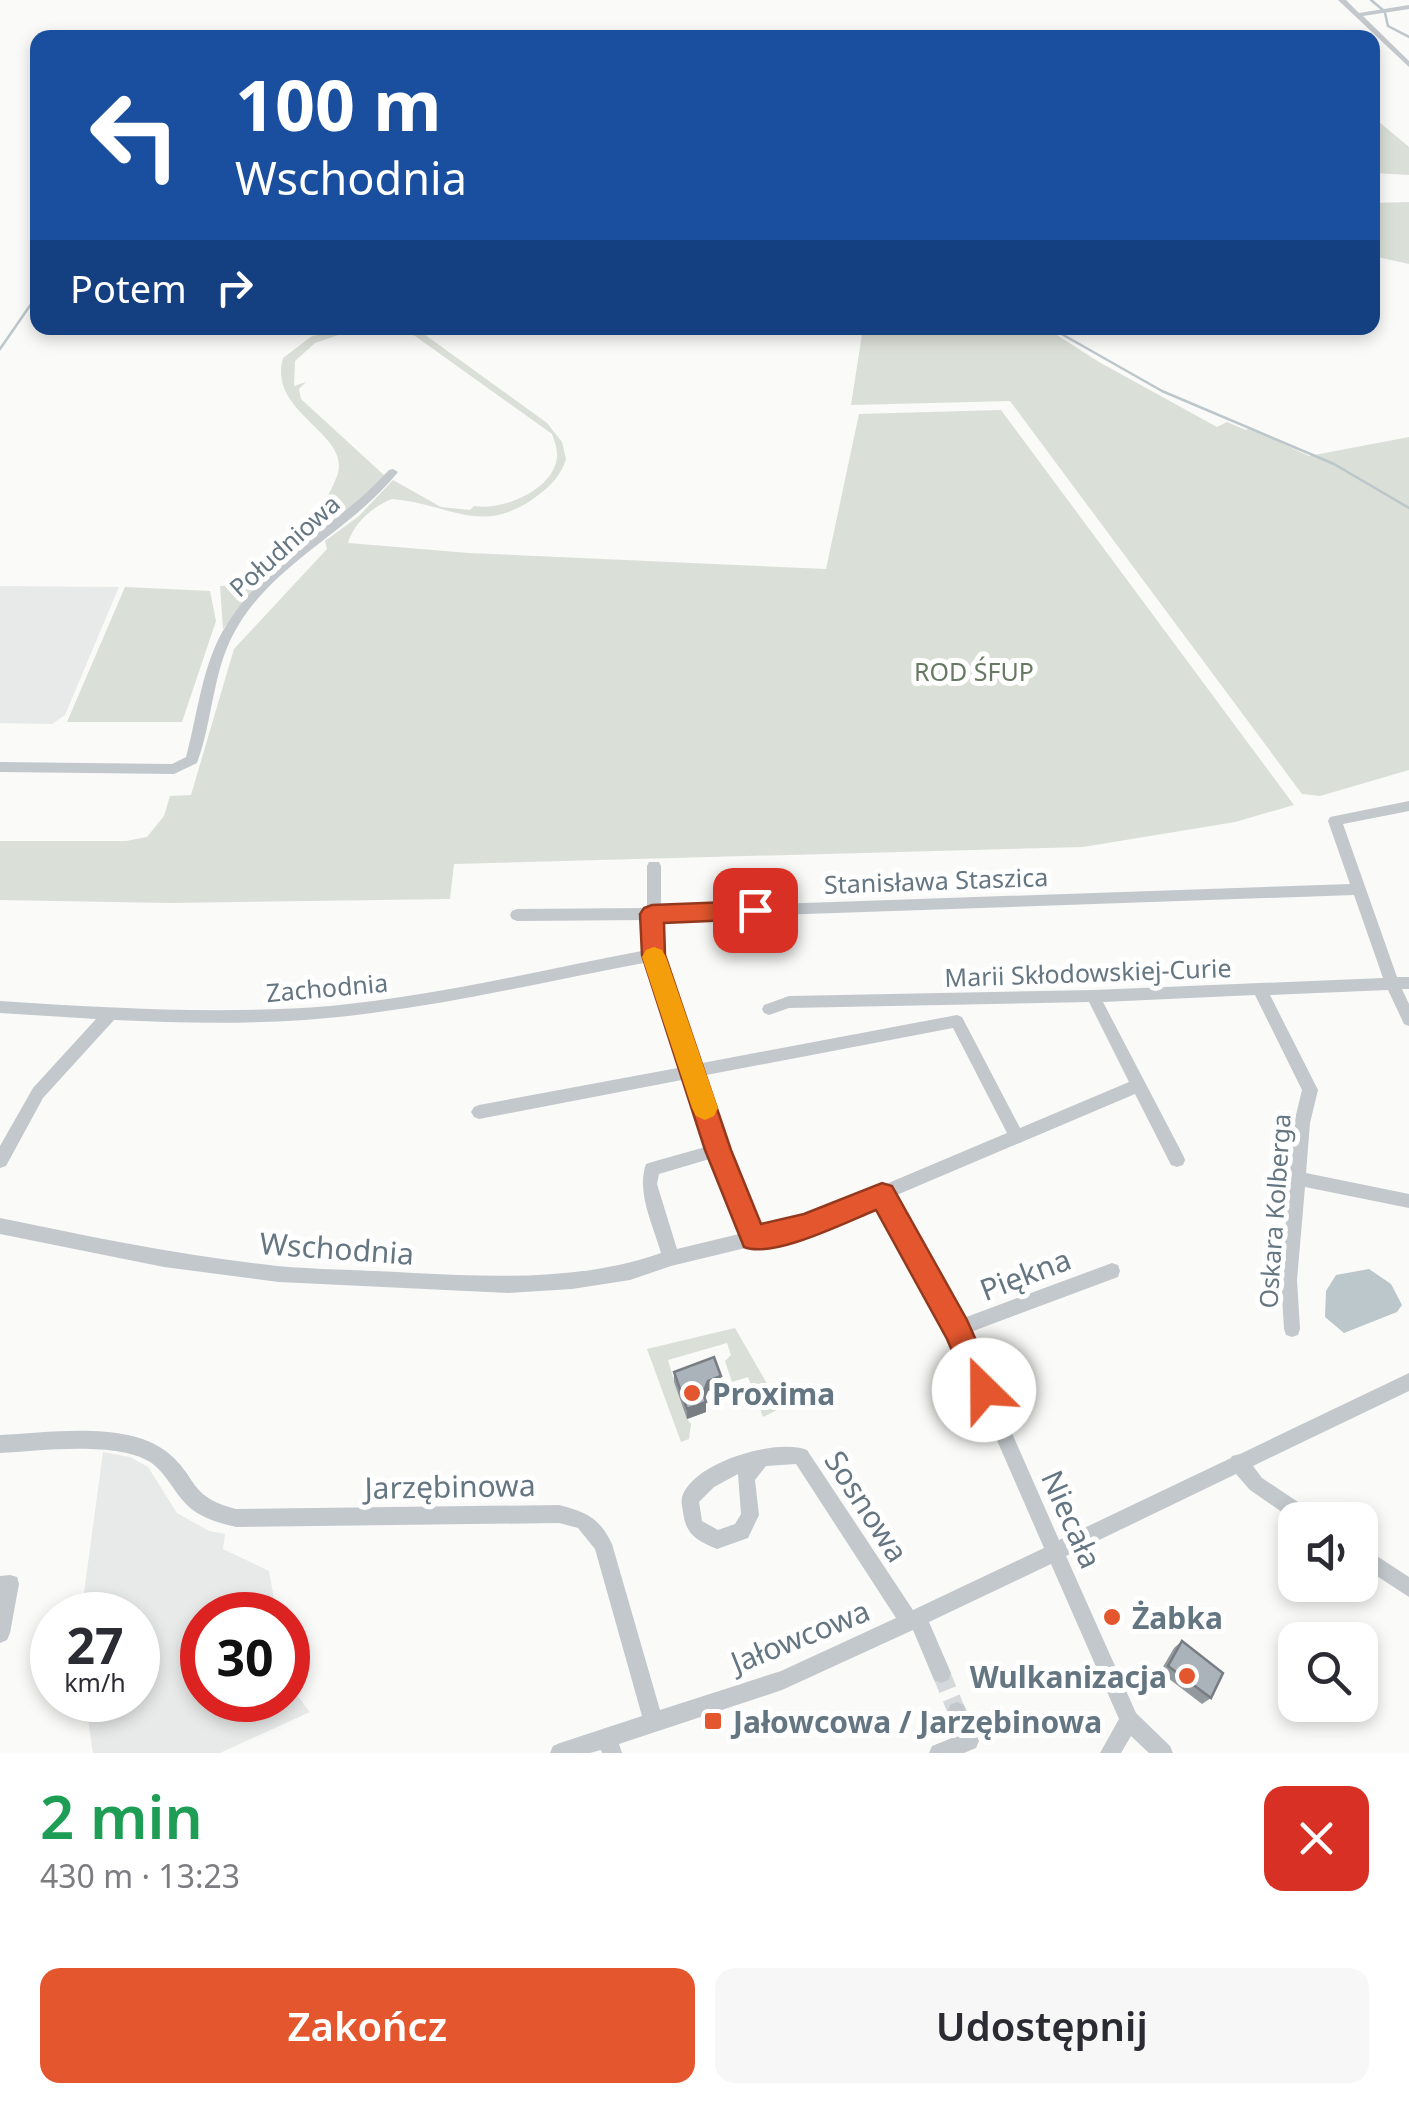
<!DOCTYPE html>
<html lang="pl">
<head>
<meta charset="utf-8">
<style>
  body { margin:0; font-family:"Noto Sans",sans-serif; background:#f7f7f7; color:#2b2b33; height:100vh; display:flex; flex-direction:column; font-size:38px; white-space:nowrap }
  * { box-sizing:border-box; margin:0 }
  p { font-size:32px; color:#7c7c81 }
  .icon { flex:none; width:55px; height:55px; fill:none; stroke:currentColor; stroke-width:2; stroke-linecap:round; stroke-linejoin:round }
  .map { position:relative; height:1753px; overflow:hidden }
  .side { display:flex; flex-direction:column; background:#fff; flex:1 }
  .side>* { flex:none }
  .guide { position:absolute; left:30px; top:30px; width:1350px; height:305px; border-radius:20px; box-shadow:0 5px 15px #0003; background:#1a4fa0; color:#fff; overflow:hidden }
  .controls { position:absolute; left:1278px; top:1502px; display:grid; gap:20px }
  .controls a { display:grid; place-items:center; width:100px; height:100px; border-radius:20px; background:#fff; box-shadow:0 5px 15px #0003; font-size:50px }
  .speed { position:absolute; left:30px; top:1592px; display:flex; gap:20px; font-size:50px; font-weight:700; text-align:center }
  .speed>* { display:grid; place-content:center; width:130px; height:130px; border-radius:50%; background:#fff; box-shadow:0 5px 15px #0003; line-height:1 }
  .speed small { font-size:25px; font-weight:400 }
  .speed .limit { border:15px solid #d22; background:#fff; color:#111 }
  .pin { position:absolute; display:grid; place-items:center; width:85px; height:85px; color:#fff; margin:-42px; border-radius:20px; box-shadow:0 5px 15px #0006 }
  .me { position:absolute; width:110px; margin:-55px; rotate:337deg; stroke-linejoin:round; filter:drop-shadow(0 0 8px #0008) }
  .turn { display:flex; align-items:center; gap:35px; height:210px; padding:0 40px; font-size:45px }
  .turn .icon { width:130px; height:130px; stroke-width:2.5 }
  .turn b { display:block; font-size:70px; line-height:85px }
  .then { display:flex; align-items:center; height:95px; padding:0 40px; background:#0003; gap:20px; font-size:38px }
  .round { display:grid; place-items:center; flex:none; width:105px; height:105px; border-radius:20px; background:#f7f7f7 }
  .head { display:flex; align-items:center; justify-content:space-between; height:170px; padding:0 40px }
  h1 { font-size:60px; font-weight:600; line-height:75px; color:#1e9e55 }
  .cta { display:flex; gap:20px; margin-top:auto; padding:20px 40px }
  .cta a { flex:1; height:115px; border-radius:20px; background:#e4572e; color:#fff; font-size:40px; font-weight:600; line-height:115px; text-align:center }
  .cta a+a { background:#f7f7f7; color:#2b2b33 }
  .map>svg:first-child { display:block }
  .built { fill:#e8e9e9 }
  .green { fill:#dadfd7 }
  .water { fill:#bbc7cb }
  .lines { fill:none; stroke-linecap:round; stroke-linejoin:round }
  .stream { stroke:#bbc7cb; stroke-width:2.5 }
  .minor-tunnel { stroke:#d5d9db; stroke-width:18; stroke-dasharray:18 9; stroke-linecap:butt }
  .minor { fill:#c3c8cc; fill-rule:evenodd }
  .wall { fill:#929a9f }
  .shaded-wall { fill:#777d82 }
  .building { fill:#aab3b9; stroke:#777d82; stroke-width:2.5 }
  .route { fill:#e4572e; stroke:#94391e; stroke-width:2.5 }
  .slow { fill:#f59e0b }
  .poi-dot { fill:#e4572e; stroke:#fff; stroke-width:4 }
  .labels { text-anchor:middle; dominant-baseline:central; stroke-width:10; stroke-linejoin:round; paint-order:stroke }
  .street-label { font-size:25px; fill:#657683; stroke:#fff }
  .park-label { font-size:25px; fill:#687a64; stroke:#fff }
  .near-street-label { font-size:30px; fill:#657683; stroke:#fff }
  .near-poi-label { font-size:30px; font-weight:bold; fill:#657683; stroke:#fff; text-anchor:start }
</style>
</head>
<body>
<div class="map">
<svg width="1409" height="1753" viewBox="0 0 1409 1753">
  <rect width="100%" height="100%" fill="#fafaf8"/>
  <path class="built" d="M0,586L119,587L65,715L52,724L0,723Z
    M103,1452L130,1457L148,1467L177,1513L209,1531L225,1534L223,1549L269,1571L277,1615H202V1700H288V1659L296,1694L310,1712L220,1753H93L85,1700H138V1615H81Z"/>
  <path class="green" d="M1372,116L1409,147V175L1374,173Z
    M1409,202V264L1373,256V203Z
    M358,328H406L424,334L547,423L562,442L566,459C561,475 551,486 537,496C481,538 449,503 392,499C373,506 353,524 348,543L469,553L826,569L859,414L1001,410L1294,805L1235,822L1083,847L454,864L450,899L169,903L0,900V841H126L147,837L164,816L170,796L191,795L234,649L327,549L325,541L359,516L393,480L441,507L470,510L474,506C502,511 554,490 557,457C558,450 554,440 552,434L415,336L404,332L344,333L315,343L295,361L294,386L306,382L299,389L301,399L385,476L245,601L223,629L220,586L243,585L255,577C283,548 323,515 337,476C353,433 267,414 283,358L312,336Z
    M863,328H1046L1099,362L1217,427L1227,422L1246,430L1250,428L1309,456L1409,437V770L1320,796L1302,794L1010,401L851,405Z
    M125,587L210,591L216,621L182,722H67Z
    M735,1328L781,1408L763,1417L748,1377L732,1382L725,1361L731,1355L727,1343L668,1360L673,1377L716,1362L723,1385L720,1386L713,1368L687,1419L691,1424L689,1439L681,1442L647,1349Z"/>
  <path class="water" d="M1369,1269L1391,1284L1402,1305L1397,1312L1344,1333L1325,1317L1326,1291L1336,1275Z"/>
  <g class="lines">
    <path class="stream" d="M1371,0L1383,10
      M1385,13L1388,26L1409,37
      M1051,328L1162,391L1334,464L1409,508
      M0,349L38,294"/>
    <path class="minor-tunnel" d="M941,1673L957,1712"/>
    <path class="minor" d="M1338,0H1346L1359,13L1409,5V9L1363,16L1409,61V67Z
      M393,469L398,472C351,531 272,564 235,631C212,672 213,721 197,763L174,774L0,772V762L172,764L186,757C198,713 202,663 227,624C267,560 339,525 389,470Z
      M1409,801V811L1343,824L1397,977H1409V989H1402L1409,1004V1026L1404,1024L1388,990L1270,995L1318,1090L1310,1123L1306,1173L1409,1194V1208L1305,1187L1297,1280L1300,1329L1298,1335L1292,1337L1286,1335L1284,1329L1281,1280L1294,1123L1302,1090L1255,995L1103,1002L1183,1155L1185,1160L1183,1165L1177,1167L1171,1165L1135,1094L892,1197L961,1319L1112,1263L1118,1265L1120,1271L1118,1277L968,1333L1059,1540L1231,1458L1232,1456L1240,1454L1409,1373V1391L1253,1466L1262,1478L1316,1514L1319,1520L1295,1521L1250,1490L1236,1474L1066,1556L1136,1713L1170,1746L1173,1753H1149L1131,1736L1121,1753H1100L1119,1719L1051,1564L929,1622L951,1673L948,1680L941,1683L934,1680L913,1630L782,1690L619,1744L622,1753H602L601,1750L590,1753H550L553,1746L560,1743L642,1716L595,1549L578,1528L559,1523L236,1527C219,1523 200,1518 187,1505C174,1492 167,1475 153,1464C121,1440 39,1451 0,1453V1435C48,1433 126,1420 167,1452C199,1478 187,1496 236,1509L559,1505C586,1512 600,1518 612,1544L660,1710L781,1671L896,1618L796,1464L766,1466L755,1480L759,1515L748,1538L717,1549C696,1540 686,1535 683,1512C682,1506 681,1502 682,1497C693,1462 776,1438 807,1450L913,1610L1044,1548L951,1335L878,1203L804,1234L671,1266L630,1280L572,1289L508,1293L279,1282L164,1267L0,1234V1218C92,1237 183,1256 277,1266C322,1270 368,1270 413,1273C497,1277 581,1281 661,1253C653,1225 636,1192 646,1164L652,1162L709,1146L687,1079L479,1119L474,1117L471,1112L474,1107L479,1105L683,1067L649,962C557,979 465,1001 372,1013C287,1025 200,1024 114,1020L43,1098L6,1166L0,1168V1146L33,1088L96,1019L0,1013V1001C109,1008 220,1015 330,1006C437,996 541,970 647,950V920L517,921L512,919L510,915L512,911L517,909L647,908V866L649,862H659L661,866V908L1350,884L1328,821L1330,817ZM1354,895L1383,978L1093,990L789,996L764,1005L762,1009L764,1013L769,1015L789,1008L1089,1002L1129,1082L1020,1128L962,1017L957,1015L697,1064L661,955V919ZM953,1028L1007,1133L803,1219L758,1229L726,1150L701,1076ZM713,1158L743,1233L677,1249L657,1184L659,1174ZM738,1474L741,1514L735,1524L718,1530L702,1521L699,1502L714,1487Z
      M1360,1545L1409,1577V1597L1360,1565Z
      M10,1575L17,1577L19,1584L10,1633L7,1640L0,1643V1576Z
      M957,1702L964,1705L979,1741L976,1748L964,1753H929L932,1746L957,1736L947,1712L950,1705Z"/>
  </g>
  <path class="wall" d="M674,1372L720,1386L708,1391L705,1399L706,1412L687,1419L674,1382Z
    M1182,1641L1211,1698L1202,1704L1160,1672L1174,1648Z"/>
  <path class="shaded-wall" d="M721,1376L720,1386L708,1391L703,1403V1393L708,1381Z
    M706,1402V1412L687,1419V1409Z"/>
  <path class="building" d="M714,1357L721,1376L708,1381L703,1393L706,1402L687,1409L674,1372Z
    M1182,1641L1223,1673L1211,1698L1168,1666Z"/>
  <path class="route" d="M755,901L766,910L755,919L664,923L665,955L731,1150L761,1224L804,1214L882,1183L892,1186L967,1320L998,1390L994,1400L984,1405L973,1400L947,1339L876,1210C846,1222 773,1259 744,1247L705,1150L642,955L640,914L644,908L652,905Z"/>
  <path class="slow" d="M654,947L662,950L666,957L718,1108L714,1116L705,1120L696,1116L692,1108L642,957L646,950Z"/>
  <g class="poi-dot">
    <circle cx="692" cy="1393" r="10"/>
    <circle cx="1112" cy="1617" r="10"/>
    <circle cx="1187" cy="1676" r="10"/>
    <rect x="703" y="1711" width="20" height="20" rx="5"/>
  </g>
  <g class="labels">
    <g class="street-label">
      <text transform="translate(284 545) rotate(-42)">Południowa</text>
      <text transform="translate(936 880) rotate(-2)">Stanisława Staszica</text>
      <text transform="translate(1088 972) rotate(-2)">Marii Skłodowskiej-Curie</text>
      <text transform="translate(327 987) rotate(-5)">Zachodnia</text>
      <text transform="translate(1274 1211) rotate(-86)">Oskara Kolberga</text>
    </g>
    <g class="park-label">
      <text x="974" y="671">ROD ŚFUP</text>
    </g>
    <g class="near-street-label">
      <text transform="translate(337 1248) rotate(4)">Wschodnia</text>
      <text transform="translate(1025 1274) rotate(-21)">Piękna</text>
      <text transform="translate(450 1486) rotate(-1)">Jarzębinowa</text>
      <text transform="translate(867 1506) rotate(57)">Sosnowa</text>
      <text transform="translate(1072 1519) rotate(66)">Niecała</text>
      <text transform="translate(800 1636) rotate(-22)">Jałowcowa</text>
    </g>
    <g class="near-poi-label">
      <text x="712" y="1393">Proxima</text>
      <text x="1132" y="1617">Żabka</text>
      <text x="1167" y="1676" text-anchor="end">Wulkanizacja</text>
      <text x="733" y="1721">Jałowcowa / Jarzębinowa</text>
    </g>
  </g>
</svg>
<div class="controls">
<a><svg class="icon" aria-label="sound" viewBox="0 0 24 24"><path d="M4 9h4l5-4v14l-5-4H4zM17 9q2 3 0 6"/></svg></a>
<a><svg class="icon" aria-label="search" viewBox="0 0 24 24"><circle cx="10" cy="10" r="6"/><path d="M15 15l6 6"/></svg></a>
</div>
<div class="speed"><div>27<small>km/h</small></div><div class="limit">30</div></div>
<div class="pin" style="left:755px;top:910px;background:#d93025"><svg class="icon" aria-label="arrive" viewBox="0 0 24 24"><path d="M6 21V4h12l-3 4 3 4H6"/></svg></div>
<svg class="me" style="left:984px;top:1390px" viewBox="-20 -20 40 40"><circle r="19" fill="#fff"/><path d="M0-13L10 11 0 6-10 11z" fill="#e4572e"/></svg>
<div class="guide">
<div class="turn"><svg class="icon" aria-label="left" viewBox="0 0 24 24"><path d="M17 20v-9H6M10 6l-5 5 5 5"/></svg><div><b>100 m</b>Wschodnia</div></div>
<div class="then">Potem<svg class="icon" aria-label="right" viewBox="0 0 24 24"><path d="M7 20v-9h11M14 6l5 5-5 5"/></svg></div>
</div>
</div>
<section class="side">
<div class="head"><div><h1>2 min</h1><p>430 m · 13:23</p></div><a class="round" style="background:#d93025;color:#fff"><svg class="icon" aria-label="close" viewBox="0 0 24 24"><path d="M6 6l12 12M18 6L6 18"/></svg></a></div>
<div class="cta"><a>Zakończ</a><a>Udostępnij</a></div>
</section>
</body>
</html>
